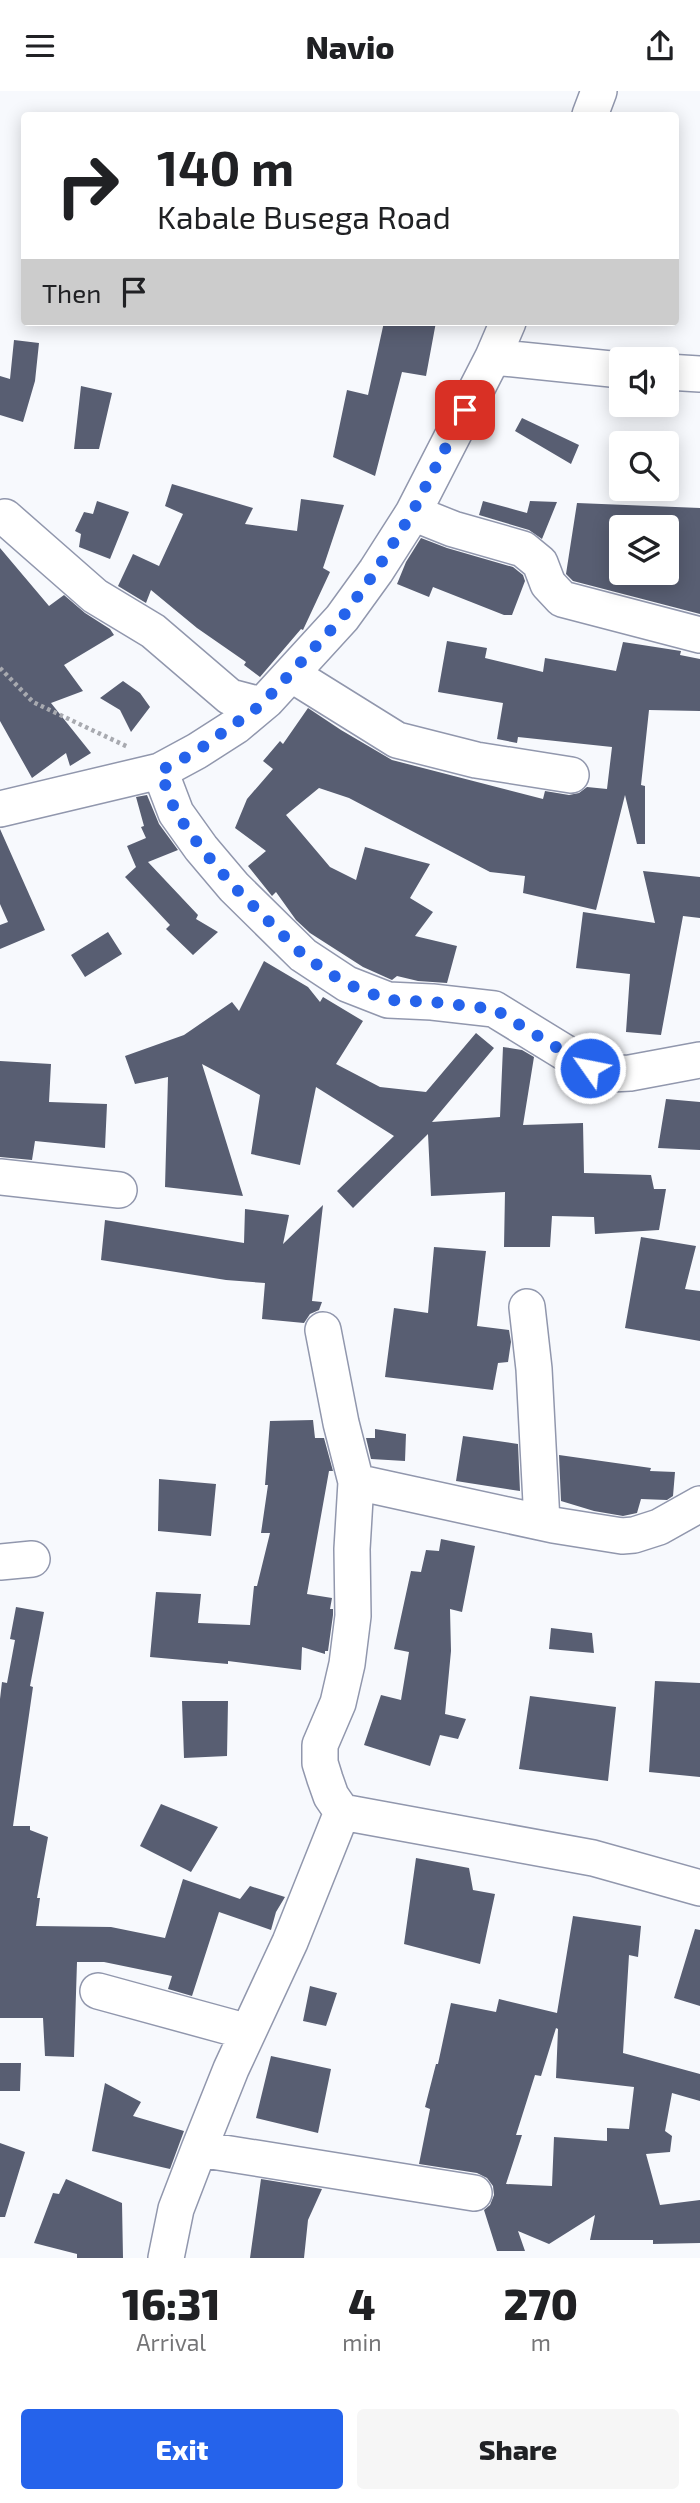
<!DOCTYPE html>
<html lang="en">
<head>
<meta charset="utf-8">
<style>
  body { margin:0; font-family:"Exo 2",sans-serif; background:#f6f6f6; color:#202124; height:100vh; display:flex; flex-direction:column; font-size:26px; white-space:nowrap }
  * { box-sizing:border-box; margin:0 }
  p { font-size:23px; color:#757577 }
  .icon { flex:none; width:38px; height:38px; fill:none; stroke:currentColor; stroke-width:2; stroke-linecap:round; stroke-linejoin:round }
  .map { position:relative; height:2167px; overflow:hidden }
  .details { display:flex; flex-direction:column; background:#fff; flex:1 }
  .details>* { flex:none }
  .banner { position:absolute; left:21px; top:21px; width:658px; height:214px; border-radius:7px; box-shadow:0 4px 18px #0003; background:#fff; color:#202124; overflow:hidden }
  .tools { position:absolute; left:609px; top:256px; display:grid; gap:14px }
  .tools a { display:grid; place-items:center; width:70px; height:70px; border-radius:7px; background:#fff; box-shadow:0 4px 18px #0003; font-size:35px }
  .pin { position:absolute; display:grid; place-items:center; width:60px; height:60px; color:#fff; margin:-30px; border-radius:14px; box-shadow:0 4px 10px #0006 }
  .me { position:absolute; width:77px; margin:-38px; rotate:303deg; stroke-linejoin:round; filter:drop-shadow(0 0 5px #0008) }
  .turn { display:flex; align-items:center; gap:24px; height:147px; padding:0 21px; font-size:32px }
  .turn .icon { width:91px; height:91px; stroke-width:2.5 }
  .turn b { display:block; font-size:49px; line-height:60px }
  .then { display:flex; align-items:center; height:66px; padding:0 21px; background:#0003; gap:14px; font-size:26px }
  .eta { display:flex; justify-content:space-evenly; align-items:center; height:119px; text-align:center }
  .eta b { font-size:42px; font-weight:800; line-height:49px }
  .action { display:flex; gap:14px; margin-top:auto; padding:14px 21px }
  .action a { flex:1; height:80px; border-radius:7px; background:#2563eb; color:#fff; font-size:28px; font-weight:800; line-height:80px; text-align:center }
  .action a+a { background:#f6f6f6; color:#202124 }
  header { display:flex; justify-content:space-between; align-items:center; height:91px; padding:0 21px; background:#fff; font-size:32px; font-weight:800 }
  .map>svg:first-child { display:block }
  .building { fill:#585e72; fill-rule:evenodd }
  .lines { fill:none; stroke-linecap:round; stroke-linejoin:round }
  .minor-casing { stroke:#9197ad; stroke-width:38 }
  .path { stroke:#a8aab0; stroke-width:4.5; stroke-dasharray:3.5 3.5; stroke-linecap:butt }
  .minor { stroke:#fff; stroke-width:35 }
  .route { stroke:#2563eb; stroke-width:12; stroke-dasharray:0 21.6 }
</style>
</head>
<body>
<header><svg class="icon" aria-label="menu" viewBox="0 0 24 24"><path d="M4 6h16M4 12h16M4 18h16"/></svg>Navio<svg class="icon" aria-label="share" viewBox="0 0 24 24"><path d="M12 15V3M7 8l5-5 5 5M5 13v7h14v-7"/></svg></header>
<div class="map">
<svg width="700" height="2167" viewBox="0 0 700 2167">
  <rect width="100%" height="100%" fill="#f7f9fd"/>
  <path class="building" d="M384,231H436L426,285L402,281L375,385L333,366L347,299L368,304Z
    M14,249L39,252L35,290L23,331L0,324V285L10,288Z
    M81,295L112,302L99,358H74Z
    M522,327L579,354L571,373L515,340Z
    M172,393L253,417L245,433L297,440L301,408L344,414L323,477L330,481L303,539L301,538L260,586L244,574L246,571L197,537L151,499L146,512L118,495L133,463L159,475L183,423L165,415Z
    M97,410L129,421L110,468L79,456L81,443L75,440L84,421L93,423Z
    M483,410L527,422L530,410L557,411L542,448L529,439L479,424Z
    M577,412L700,417V523L573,490L566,483ZM621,436H667V481H621Z
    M421,447L447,457L513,476L523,484L525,490L512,524H504L433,496L429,506L397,493L406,471Z
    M0,457L49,515L64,504L85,522L110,538L114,544L64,574L83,600L51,612L91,662L70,675L66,662L32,687L0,630Z
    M447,550L487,557L485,567L543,581L545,567L616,580L623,551L681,560L680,564L700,568V620L649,619L641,694L645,695V753H637L625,704L596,819L523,802L525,785L490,781L349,707L319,697L286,724L330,776L356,789L365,756L430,773L410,807L433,821L415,845L457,855L447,892L418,890L397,885L392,889L363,876L310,842L296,829L276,801L272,805L248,775L266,760L235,737L247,708L273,678L263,670L280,650L283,653L308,617L341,639L392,669L543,708L545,700L569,704L579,702L587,696L607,698L612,656L518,646L517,652L497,648L503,612L438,601Z
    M123,590L140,602L150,616L131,641L120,619L100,607Z
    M147,704L159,733L178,759L148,771L198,824L196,828L218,841L193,864L166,838L170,834L125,786L136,776L127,755L146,747L141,736L144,735L136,706Z
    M0,738L45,839L0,858V834L8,831L0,813Z
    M643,780L700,786V827L683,825L661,944L626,941L630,883L576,877L583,821L655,832Z
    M108,841L122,863L85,886L71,864Z
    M264,870L308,896L320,911L323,906L363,930L336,973L380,996L426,1001L476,942L494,957L432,1031L500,1026L503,956L522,959L534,966L523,1034L583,1032L584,1082L651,1084L654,1098H666L659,1139L595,1143L594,1126L552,1125L550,1156H504L505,1101L431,1105L428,1043L353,1117L337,1100L394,1045L316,996L300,1074L251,1063L260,1004L202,973L243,1105L165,1096L168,986L135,993L125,965L184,944L232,911L239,920Z
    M0,970L51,973L49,1011L107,1013L105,1057L35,1050L32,1069L0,1066Z
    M666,1008L700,1011V1059L658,1057Z
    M323,1114L312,1210L322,1211L319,1219L310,1223L304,1232L262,1228L265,1192L226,1189L101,1169L105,1129L244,1152L245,1118L289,1124L283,1153Z
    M641,1146L696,1155L685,1198L700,1200V1250L625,1237Z
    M434,1156L486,1160L477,1235L509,1239L511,1251L508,1271L498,1272L493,1299L385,1286L394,1217L428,1222Z
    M313,1329L315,1347H324L333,1380H329L307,1503L332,1507L330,1518H333V1524L328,1560H325V1563L302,1556L301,1579L228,1570V1573L150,1566L156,1501L201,1503L198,1532L250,1534L254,1495H257L270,1442H261L268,1394H265L270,1330Z
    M375,1338L406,1343L405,1370L371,1368L366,1347H375Z
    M463,1345L518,1353L520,1400L456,1390Z
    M559,1364L651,1377L650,1380L675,1381L673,1405L667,1409L641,1408L637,1422L623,1425L594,1420L561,1410Z
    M159,1388L216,1393L211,1445L158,1440Z
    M441,1448L475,1455L462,1521L450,1518L451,1560L445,1623L466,1628L458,1648L440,1644L430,1675L364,1654L381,1604L401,1609L409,1561L394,1558L411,1480L421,1481L426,1459L439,1460Z
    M16,1516L44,1521L30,1595L33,1596L13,1735H30V1739L48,1746L37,1807H40L36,1835L111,1836L165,1847L183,1788L240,1808L250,1795L285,1806L276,1821L271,1839L219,1821L192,1905L168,1898L172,1885L104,1871H77L74,1966L45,1965L43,1927H0V1608L2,1591L7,1592L15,1549L10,1548Z
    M551,1537L592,1542L594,1562L549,1558Z
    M655,1590L700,1592V1686L649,1681Z
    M530,1605L616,1616L608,1690L519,1678Z
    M182,1610H228L227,1665L184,1667Z
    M161,1713L218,1736L191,1781L140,1755Z
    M416,1767L469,1777L473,1799L495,1803L480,1873L404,1853Z
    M573,1825L641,1835L638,1866L629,1864L623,1962L700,1983V2010L672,2002L665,2040L672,2045L670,2061L646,2063L660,2114L700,2109V2152L653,2153V2149H590L595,2124L549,2153L518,2140L525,2160H497L484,2119L490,2114L494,2104L493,2095L487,2087L477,2082L419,2073L430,2018L425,2016L436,1973H438L451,1912L496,1921L499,1908L557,1922ZM556,1937L558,1938L556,1987L634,1996L629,2038L607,2037V2050L554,2046L552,2095L506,2093L522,2044H516L535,1984L541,1985Z
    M695,1838L700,1839V1915L674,1907Z
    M310,1895L337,1902L326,1935L303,1930Z
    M271,1965L331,1978L318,2042L256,2027Z
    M0,1972H21L20,2000H0Z
    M105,1992L141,2011L133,2025L184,2040L170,2078L92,2060Z
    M0,2052L25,2061L5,2126H0Z
    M66,2088L122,2112L123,2167H77V2163L34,2152L53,2102L59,2103Z
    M261,2088L322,2098L308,2129L304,2167H250Z"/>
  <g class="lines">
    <defs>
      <path id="minor" d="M590,24L599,0
        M493,266L621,279
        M667,281L700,283
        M413,422L453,438L523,458L540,472L548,493L562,508L700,544
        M5,426L95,505L153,540L230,606L261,614
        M291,583L397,649L476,669L571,684
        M160,680L176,722L201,757L234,796L303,864L347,893L388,909L432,911L494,918L590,977L611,983L630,982L700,969
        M0,718L160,680L197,660L236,635L267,609L342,527L376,480L413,422L493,266L508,231
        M0,1086L119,1099
        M527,1216L534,1278L542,1431
        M323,1239L341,1332L356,1391L352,1458L353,1525L347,1573L338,1612L320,1654V1672L325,1688L331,1705L342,1721L593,1767L700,1797
        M356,1391L553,1434L622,1445L634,1444L659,1436L700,1413
        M0,1471L32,1468
        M98,1900L248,1941
        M199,2058L474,2102
        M166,2167L176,2118L199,2058L231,1978L290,1851L342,1721"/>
    </defs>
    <use href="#minor" class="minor-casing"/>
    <path class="path" d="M0,577L33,611L128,656"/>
    <use href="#minor" class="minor"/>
  </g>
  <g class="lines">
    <path class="route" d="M465,319L412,422L376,480L342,527L261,614L197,660L160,680L176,722L201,757L234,796L303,864L323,878L347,893L388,909L432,911L494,918L590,977"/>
  </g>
</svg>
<div class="tools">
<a><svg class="icon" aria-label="sound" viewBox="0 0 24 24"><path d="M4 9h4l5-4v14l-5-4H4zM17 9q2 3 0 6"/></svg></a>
<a><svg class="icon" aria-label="search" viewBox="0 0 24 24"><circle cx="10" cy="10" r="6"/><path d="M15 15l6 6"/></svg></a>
<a><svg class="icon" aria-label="layers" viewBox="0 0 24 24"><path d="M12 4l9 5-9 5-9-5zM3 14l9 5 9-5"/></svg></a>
</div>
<div class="pin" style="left:465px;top:319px;background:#d93025"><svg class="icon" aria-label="arrive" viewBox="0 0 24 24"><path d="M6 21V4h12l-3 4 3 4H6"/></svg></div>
<svg class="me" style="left:590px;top:977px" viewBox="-20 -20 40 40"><circle r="17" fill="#2563eb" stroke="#fff" stroke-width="3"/><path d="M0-11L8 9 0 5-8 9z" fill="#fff"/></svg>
<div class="banner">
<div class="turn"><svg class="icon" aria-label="right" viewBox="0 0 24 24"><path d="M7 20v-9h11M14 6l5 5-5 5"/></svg><div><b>140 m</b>Kabale Busega Road</div></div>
<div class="then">Then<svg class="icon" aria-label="arrive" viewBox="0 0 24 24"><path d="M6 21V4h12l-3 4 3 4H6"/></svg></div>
</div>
</div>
<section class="details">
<div class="eta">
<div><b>16:31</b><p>Arrival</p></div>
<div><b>4</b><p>min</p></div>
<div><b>270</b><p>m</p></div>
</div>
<div class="action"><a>Exit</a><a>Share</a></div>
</section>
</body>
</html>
